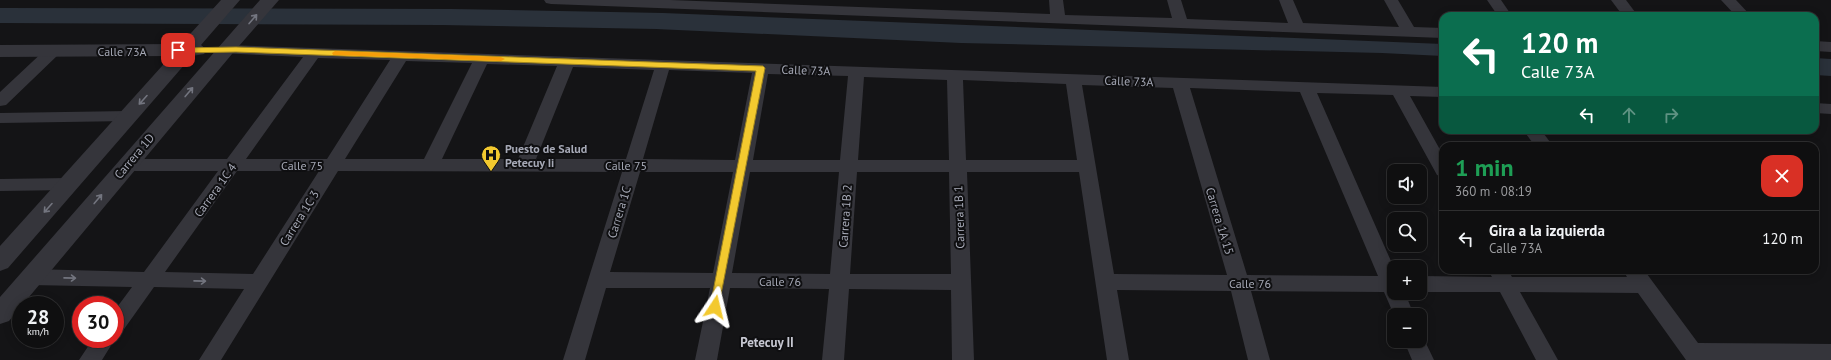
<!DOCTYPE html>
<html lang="es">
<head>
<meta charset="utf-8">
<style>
  body { margin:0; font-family:"PT Sans",sans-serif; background:#181819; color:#f1f3f6; height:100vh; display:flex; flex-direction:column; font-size:15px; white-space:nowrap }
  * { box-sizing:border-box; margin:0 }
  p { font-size:13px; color:#9b9c9f }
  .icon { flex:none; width:22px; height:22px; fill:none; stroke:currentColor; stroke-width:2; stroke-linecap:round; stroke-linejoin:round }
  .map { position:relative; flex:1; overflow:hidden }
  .side { position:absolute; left:1439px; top:142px; width:380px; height:132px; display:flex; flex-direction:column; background:#0f0f10; border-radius:12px; box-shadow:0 2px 10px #0003,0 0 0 1px #2f2f30 }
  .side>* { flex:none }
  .top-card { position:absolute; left:1439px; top:12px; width:380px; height:122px; border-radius:12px; box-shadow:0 2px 10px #0003,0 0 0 1px #2f2f30; background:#0b6e4f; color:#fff; overflow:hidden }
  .buttons { position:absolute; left:1387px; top:164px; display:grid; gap:8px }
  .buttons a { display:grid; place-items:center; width:40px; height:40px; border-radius:8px; background:#0f0f10; box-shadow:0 2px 10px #0003,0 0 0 1px #2f2f30; font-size:20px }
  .speed { position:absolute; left:12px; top:296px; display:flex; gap:8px; font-size:20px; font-weight:700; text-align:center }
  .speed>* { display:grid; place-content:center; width:52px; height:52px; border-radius:50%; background:#0f0f10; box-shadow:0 2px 10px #0003,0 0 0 1px #2f2f30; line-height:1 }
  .speed small { font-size:10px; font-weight:400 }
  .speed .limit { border:6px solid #d22; background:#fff; color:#111 }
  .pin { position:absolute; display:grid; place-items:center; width:34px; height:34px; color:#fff; margin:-17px; border-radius:8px; box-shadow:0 2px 6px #0006 }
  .me { position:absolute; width:44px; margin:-22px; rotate:10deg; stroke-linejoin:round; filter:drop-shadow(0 0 3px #0008) }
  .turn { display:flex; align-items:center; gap:14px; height:84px; padding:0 16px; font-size:18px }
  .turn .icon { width:52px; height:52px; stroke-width:2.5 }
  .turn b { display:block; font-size:28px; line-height:34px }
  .lanes { display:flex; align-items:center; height:38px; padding:0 16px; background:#0003; justify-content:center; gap:20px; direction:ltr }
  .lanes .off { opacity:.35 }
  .round { display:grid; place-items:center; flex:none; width:42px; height:42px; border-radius:12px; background:#181819 }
  .overview { display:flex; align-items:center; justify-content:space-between; height:68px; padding:0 16px }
  h1 { font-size:24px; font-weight:600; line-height:30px; color:#1e9e55 }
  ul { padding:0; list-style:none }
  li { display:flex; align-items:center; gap:12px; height:56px; padding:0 16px; border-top:1px solid #2f2f30 }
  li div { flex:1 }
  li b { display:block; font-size:15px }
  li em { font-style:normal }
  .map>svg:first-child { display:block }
  .water { fill:#2a313a }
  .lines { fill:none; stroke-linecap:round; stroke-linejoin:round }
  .minor { fill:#35353b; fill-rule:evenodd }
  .tertiary { fill:#35353b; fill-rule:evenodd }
  .oneway { stroke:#73757f }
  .route { fill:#f3c92f; stroke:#9e831f }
  .slow { fill:#f59e0b }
  .labels { text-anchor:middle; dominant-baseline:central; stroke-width:4; stroke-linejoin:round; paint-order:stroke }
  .street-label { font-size:12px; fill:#a6a9b6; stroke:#0f0f11 }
  .poi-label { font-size:12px; font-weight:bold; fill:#a6a9b6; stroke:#0f0f11; text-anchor:start }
  .neighbourhood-label { font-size:13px; font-weight:bold; fill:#c7c8d2; stroke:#0f0f11 }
</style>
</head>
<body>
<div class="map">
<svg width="1831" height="360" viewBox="0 0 1831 360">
  <rect width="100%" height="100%" fill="#141416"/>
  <path class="water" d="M0,8L452,9L663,13L1443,44V56L1382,53L961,43L656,29L442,25L0,23Z
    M1815,58L1831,59V76L1815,75Z"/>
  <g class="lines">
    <path class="minor" d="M544,0H670L1050,14L1049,0H1063L1065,15L1172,18L1167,0H1181L1187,19L1288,23L1279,0H1293L1303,23L1399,27L1384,0H1398L1414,27L1443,28V38L551,4L546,3Z
      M1487,0H1501L1512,16H1498Z
      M1611,0H1626L1638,16H1623Z
      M1721,0H1736L1751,16H1736Z
      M1815,41L1831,42V52L1815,51Z
      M225,45L1443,87V97L1410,96L1443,155V177L1437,175L1393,95L1317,93L1394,268V293H1405L1414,315H1394L1384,292L1251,291L1270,360H1248L1231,291L1117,290L1129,360H1107L1079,172H967L974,360H952L951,290L849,289L844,360H822L829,289L730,288L717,360H695L710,288H606L585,360H563L622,172L338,171L221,360H199L244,289L154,287L122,332L115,334V310L132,287L31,285L24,282L21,277L24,272L31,269L144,272L218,171H127L121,169L118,165L121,161L127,159H227L303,57L219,53L217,50L219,47ZM318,58L390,60L327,159H246ZM406,61L472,63L424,159H345ZM487,64L557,66L518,159H442ZM573,67L654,70L626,159H536ZM669,70L752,73L735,160L643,159ZM768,74L848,76L840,160H753ZM864,77L947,80L949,160H858ZM963,80L1066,84L1077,160H966ZM1082,85L1173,88L1227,275L1114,274ZM1190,88L1300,92L1378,276L1247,275ZM237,171H319L253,274L165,272ZM640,172H733L713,273L610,272ZM750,172H839L830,274L732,273ZM857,172H949L951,274H850Z
      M53,46L59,48L61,51L59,54L6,105L0,106V92L47,48Z
      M1815,103L1831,104V114L1815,113Z
      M129,111L135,112L137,116L135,120L129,121L0,123V113Z
      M1523,130H1541L1553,146H1535Z
      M69,178L75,180L78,184L75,188L69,190L0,191V179Z
      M1488,270H1508L1512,277H1627L1623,270H1644L1698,343L1831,344V360H1686L1638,293L1520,292L1558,360H1536L1500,292H1420V276L1492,277Z
      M1420,334L1422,335L1434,360H1412L1404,341H1420Z
      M115,338V339L102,360H79L93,339Z"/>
    <path class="tertiary" d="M221,0H240L201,45L207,50L204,54L192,56L8,268L0,271V246L171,56L0,57V45L181,44Z
      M260,0H279L232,54L9,321L0,324V297Z"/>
  </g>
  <defs><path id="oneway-shaft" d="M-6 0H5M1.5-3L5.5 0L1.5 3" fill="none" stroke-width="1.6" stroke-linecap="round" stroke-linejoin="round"/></defs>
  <g class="oneway">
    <use href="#oneway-shaft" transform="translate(253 19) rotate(-49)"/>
    <use href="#oneway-shaft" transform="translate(189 92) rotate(-50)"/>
    <use href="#oneway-shaft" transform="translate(143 100) rotate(132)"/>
    <use href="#oneway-shaft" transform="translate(98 199) rotate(-50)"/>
    <use href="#oneway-shaft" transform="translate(48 208) rotate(132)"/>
    <use href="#oneway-shaft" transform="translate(70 278) rotate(1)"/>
    <use href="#oneway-shaft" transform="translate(200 281) rotate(1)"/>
  </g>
  <path class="route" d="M236,47L763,66L765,68L718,310H711L710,307L756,71L236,52L178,53L174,50L178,48Z"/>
  <path class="slow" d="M335,51L501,57L505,59L501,61L333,55L332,53Z"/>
  <defs>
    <symbol id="hospital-pin" viewBox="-11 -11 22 30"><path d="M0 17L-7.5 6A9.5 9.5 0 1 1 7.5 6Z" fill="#f3c92f" stroke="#0f0f11"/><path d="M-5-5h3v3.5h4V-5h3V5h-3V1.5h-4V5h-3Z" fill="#111"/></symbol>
  </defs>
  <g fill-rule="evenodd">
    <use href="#hospital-pin" x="480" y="144" width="22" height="30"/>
  </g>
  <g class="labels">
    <g class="street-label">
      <text x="122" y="51">Calle 73A</text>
      <text transform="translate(806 70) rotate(2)">Calle 73A</text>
      <text transform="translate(1129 81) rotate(2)">Calle 73A</text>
      <text transform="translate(134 156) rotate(-50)">Carrera 1D</text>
      <text x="302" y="165">Calle 75</text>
      <text x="626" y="165">Calle 75</text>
      <text transform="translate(215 190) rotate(-54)">Carrera 1C 4</text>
      <text transform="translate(619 212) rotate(-73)">Carrera 1C</text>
      <text transform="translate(845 216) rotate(-86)">Carrera 1B 2</text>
      <text transform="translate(959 217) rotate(-92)">Carrera 1B 1</text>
      <text transform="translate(299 218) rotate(-58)">Carrera 1C 3</text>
      <text transform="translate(1220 221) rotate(73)">Carrera 1A 15</text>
      <text x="780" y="281">Calle 76</text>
      <text x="1250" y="283">Calle 76</text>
    </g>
    <g class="poi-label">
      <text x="505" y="148">Puesto de Salud<tspan x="505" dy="14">Petecuy Ii</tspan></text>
    </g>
    <g class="neighbourhood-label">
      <text x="767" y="342">Petecuy II</text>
    </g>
  </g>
</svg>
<div class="buttons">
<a><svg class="icon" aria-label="sound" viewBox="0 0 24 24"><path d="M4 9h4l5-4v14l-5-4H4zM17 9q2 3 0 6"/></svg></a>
<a><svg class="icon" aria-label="search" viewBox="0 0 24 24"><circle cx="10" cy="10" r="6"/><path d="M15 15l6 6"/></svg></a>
<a>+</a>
<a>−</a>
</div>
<div class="speed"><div>28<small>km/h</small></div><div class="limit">30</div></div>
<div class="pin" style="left:178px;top:50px;background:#d93025"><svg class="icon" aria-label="arrive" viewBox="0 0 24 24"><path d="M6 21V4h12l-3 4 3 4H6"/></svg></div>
<svg class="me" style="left:715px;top:307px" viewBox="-20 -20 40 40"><path d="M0-17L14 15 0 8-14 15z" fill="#f3c92f" stroke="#fff" stroke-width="4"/></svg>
<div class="top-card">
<div class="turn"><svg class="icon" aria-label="left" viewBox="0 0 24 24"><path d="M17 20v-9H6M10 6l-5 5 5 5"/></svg><div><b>120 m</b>Calle 73A</div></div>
<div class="lanes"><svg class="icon" aria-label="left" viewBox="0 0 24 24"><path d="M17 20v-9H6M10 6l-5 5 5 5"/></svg><svg class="icon off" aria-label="ahead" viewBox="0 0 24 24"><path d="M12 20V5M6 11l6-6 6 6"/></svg><svg class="icon off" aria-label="right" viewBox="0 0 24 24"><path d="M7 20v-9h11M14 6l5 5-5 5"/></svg></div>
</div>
<section class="side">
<div class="overview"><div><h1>1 min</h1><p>360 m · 08:19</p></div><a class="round" style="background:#d93025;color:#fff"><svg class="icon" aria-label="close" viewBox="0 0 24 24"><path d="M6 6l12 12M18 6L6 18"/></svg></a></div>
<ul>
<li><svg class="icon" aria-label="left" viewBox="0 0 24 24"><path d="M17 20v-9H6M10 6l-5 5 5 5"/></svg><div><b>Gira a la izquierda</b><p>Calle 73A</p></div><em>120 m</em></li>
</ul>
</section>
</div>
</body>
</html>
